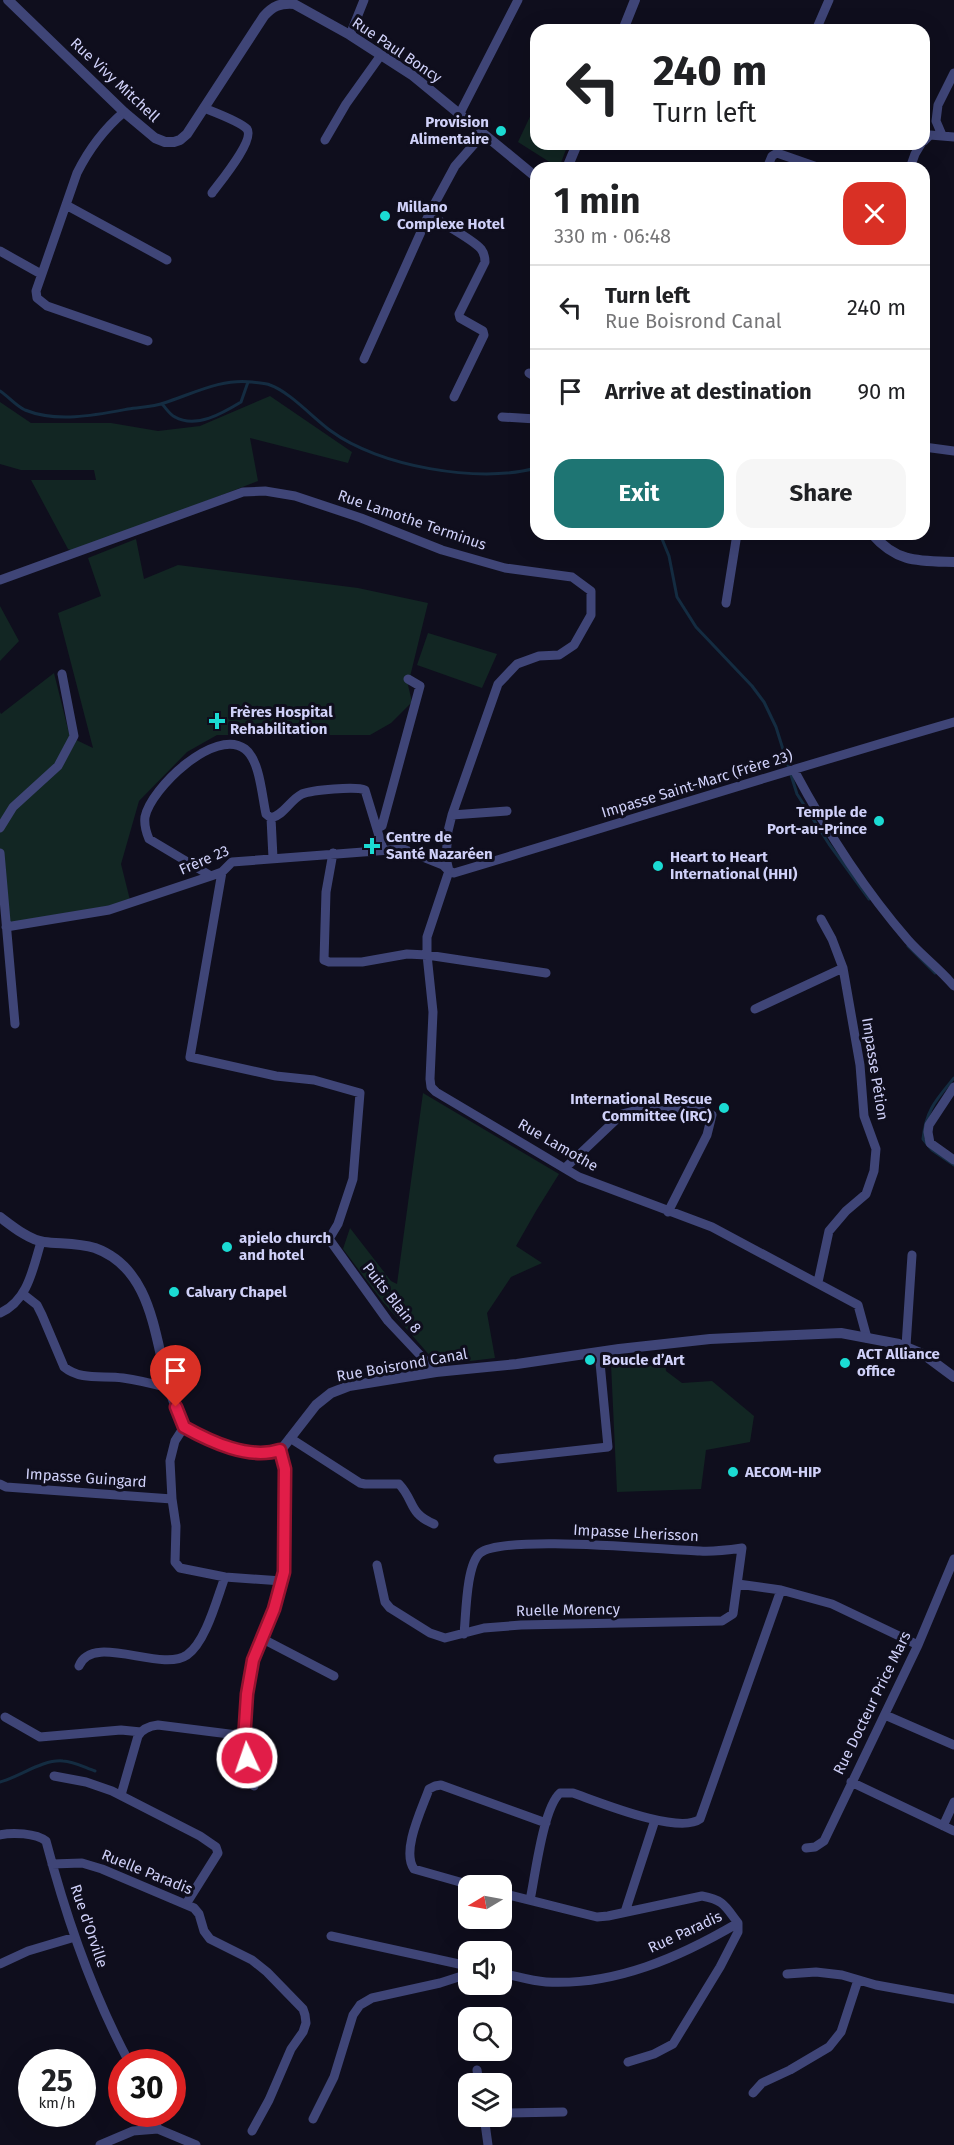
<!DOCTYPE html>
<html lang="en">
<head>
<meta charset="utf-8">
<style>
  body { margin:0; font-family:"Fira Sans",sans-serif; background:#f6f6f6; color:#202124; height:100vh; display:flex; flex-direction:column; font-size:22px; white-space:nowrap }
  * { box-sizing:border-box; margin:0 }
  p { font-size:20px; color:#757577 }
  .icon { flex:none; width:33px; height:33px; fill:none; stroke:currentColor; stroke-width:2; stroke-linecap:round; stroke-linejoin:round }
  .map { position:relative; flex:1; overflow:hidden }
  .drawer { position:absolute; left:530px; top:162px; width:400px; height:378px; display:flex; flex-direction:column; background:#fff; border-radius:18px; box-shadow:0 6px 24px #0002 }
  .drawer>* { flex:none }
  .guide { position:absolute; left:530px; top:24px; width:400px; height:126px; border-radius:18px; box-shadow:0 6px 24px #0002; background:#fff; color:#202124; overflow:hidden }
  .needle { width:39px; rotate:260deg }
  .buttons { position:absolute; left:458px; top:1875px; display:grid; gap:12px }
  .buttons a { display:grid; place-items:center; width:54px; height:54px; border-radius:12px; background:#fff; box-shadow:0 6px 24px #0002; font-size:30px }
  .speed { position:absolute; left:18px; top:2049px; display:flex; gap:12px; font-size:30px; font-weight:700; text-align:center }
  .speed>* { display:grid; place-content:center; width:78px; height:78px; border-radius:50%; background:#fff; box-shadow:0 6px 24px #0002; line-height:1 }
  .speed small { font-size:15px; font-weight:400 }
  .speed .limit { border:9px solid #d22; background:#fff; color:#111 }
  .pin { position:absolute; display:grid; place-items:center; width:51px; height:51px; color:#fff; margin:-62px -26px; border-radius:50% 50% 50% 0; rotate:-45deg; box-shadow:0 0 6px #0007 }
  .pin .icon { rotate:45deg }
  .me { position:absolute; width:66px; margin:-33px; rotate:357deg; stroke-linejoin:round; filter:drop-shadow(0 0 4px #0008) }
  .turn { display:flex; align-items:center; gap:21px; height:126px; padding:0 24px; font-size:27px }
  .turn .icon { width:78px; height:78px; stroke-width:2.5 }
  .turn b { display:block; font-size:42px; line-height:51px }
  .round { display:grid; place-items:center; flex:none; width:63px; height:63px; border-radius:18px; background:#f6f6f6 }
  .overview { display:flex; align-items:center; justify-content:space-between; height:102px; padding:0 24px }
  h1 { font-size:36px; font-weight:700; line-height:45px }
  .action { display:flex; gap:12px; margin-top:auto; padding:12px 24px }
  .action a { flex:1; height:69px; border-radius:18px; background:#1e7573; color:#fff; font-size:24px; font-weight:700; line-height:69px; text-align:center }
  .action a+a { background:#f6f6f6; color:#202124 }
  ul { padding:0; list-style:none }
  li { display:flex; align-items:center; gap:18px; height:84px; padding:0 24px; border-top:2px solid #e0e0e0 }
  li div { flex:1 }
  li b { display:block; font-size:22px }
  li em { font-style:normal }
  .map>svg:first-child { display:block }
  .green { fill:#122623 }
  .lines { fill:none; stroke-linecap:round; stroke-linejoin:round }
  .stream { stroke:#142c41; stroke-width:3 }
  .minor { stroke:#3f4577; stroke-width:9 }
  .tertiary { stroke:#3f4577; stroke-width:10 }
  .route-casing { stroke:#92132f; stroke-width:15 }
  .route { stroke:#e11d48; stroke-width:10 }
  .poi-dot { fill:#1bdbd3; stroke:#0f0e1d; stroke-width:2 }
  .labels { text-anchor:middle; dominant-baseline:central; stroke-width:6; stroke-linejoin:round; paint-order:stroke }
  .street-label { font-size:15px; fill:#d0d1f9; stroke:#0f0e1d }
  .poi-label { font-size:15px; font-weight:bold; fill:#d0d1f9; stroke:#0f0e1d; text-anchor:start }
</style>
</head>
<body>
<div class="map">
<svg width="954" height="2145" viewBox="0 0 954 2145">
  <rect width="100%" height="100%" fill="#0f0e1d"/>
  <path class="green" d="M535,106L536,144H568L559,168L518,142Z
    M270,396L352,452L348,463L250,438L258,481L75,552L68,549L31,480H96L94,470H21L0,464V402L31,423H111L158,431L200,426Z
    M136,539L144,579L178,565L358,588L428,603L408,685L412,702L391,723L370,735H217L187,752L139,801L121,864L130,900L108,906L8,923L0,876V712L1,714L54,673L70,737L93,748L58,613L101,596L88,558Z
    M0,606L19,641L0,661Z
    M428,633L497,654L482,688L417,665Z
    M423,1093L559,1174L536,1211L516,1246L542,1263L511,1277L487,1313L495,1358L438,1365L383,1302L343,1249L350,1228L391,1281L397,1284Z
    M665,1356L666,1371L682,1383L712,1381L754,1416L750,1442L706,1450L701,1489L617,1492L611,1364Z"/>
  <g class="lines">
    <path class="stream" d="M0,391C8,396 16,406 25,410C57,423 96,415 128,409C140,407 153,407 164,403C192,394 222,378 252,382C257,383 265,383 270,385C290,392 313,418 331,431C378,466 479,484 536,468
      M162,404C166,408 170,415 175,417C196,429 223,413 241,402L248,382
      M660,534L669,556L677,597L696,627L752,686L764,702L776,727L797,794L829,844L869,899
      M908,946L935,973
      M954,1078C936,1100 926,1110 923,1139L932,1150L954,1165
      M0,1782C19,1777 43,1759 63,1761C73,1761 86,1768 95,1771"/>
    <path class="minor" d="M816,30L829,0
      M350,35L364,0
      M204,108C214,112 241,122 247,129C255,140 220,182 212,193
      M124,112C104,129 89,149 77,173L36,291L37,298L47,306L148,341
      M460,113L518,0
      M942,135L936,121L938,105L954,73
      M325,140L346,104L381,55
      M924,141L930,135L954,137
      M767,168L772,156L777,153L820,168
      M910,168L915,154L921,144
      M66,205L167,260
      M429,214C441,223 473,239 481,249C484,253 485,257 485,262L459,314L460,318L483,331L484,335L454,397
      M0,251L41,274
      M364,359L429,214L455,166L483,134
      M529,373L536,377
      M502,417L536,419
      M924,447L954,451
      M0,580L243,492L265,491L295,496L361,518L442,550L505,568L572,577L591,591V615L574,645L559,655L539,656L517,664L498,684L452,815L448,831L446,858L449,871L427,937V955L433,1012L430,1079L431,1087L436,1092L579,1177L712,1227L858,1305L867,1338
      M726,603L737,534
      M794,770C826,830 863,888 908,940C922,956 940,969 954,986
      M452,815L507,811
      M271,818L273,858
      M377,827L382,826L420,686L408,679
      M0,828L13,807L58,766L74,736L62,674
      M0,853L15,1024
      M333,853L326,892L324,960L329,962H362L407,954L427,955L546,973
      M449,871L454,873C621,823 787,770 954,722
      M222,872L190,1057L276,1076L314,1080L360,1093L353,1179L338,1224L329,1239L388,1321L436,1372
      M211,876L149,839C146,832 144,825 145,817C151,788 215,727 245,749C260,760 262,797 266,814L271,818C284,815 290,800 302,794C312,790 356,786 365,790L383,849
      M6,927L109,910L211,876L222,872L232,862L403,849L443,865L449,871
      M755,1009L843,968
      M954,1087L929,1125L928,1132L930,1143L954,1160
      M565,1168L622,1114L649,1107L699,1110L712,1115L707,1135L668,1212
      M818,1282L829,1231L846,1211L866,1194L874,1171L876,1149L864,1116L860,1065L843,968L832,939L821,919
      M23,1294L37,1305L42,1315L64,1367C81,1381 103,1375 123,1378C138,1380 154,1384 169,1388
      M0,1313C28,1301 33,1268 41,1242
      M906,1346L912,1255
      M184,1427L175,1441L170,1461L172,1499L176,1526L175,1562L180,1568L225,1577L282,1581
      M290,1438L360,1483L365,1484H399C415,1501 408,1513 434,1524
      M498,1459L608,1447L599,1352
      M0,1484L6,1487L172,1499
      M377,1565L385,1602L390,1608L430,1633L445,1638L484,1628L521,1625L722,1621L733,1614L742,1548C728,1550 714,1552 700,1551C662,1550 504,1534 480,1553C466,1565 466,1616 464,1634
      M738,1584L781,1590L832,1604L918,1645
      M261,1638L334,1676
      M79,1666C92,1632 161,1673 187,1655C206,1642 217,1598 225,1577
      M885,1715L954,1745
      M5,1717L40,1737L121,1730L141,1732
      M54,1776L86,1782L112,1791L200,1836L216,1847L218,1853L186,1904
      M851,1782L954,1831
      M254,1786C238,1769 246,1683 253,1660C261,1630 280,1605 284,1574C286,1560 284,1546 285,1532C285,1505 287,1477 281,1450
      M121,1795L138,1736C142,1729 149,1726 158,1725L245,1736
      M943,1826L954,1802
      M0,1835C12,1832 36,1833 46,1841C66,1917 92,1993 129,2062
      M806,1848L815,1847L824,1841L918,1645L954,1559
      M52,1864L82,1863L102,1869L194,1908L199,1914L204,1931L210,1939L252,1960L267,1972L303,2009L305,2015L306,2023L303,2032L291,2049L269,2100L252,2131
      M474,1886L414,1869C401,1851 422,1809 429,1789L435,1786L441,1785L546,1823
      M501,1893L597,1917L608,1916L702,1896C724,1900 725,1906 738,1923C680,1957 615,1986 546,1982C531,1981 516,1976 501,1973
      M530,1900C535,1877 543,1808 560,1793H573C599,1802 679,1835 700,1819L781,1590
      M625,1912L655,1820
      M331,1936L468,1966
      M0,1964L28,1951L75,1937
      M787,1974L816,1972L842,1975L876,1985L954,1999
      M628,2062L654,2054L673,2044L720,1967L738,1932V1923
      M477,2070L479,2084
      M753,2093L762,2083L790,2070L829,2047L841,2032L858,1980
      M501,2113L563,2112
      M152,2114L158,2129L196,2145
      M484,2116L488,2145
      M313,2119L334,2077L353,2015L360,2005L372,1998L440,1983L468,1974
      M100,2145L133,2131L158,2129"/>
    <path class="tertiary" d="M8,0L124,112L155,138L165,142H174L180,140L187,134L264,16C273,6 280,3 294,4L350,35L412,75L536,177
      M623,30L635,0
      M567,168L577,144
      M872,534C897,563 919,561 954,562
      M0,1217C12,1226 29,1240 44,1242C61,1244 78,1243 95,1248C153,1269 154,1338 169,1388C173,1401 179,1414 184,1427L217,1444L242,1450L269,1454L281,1450L316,1405L331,1393L349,1386L436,1372L517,1364L619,1349L710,1339L841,1333L899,1344L923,1354L954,1377"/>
  </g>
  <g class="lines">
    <defs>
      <path id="route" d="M176,1407L184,1427C211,1442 249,1460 280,1450L285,1469L284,1572L274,1609L253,1660L247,1694L244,1740L247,1758"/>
    </defs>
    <use href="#route" class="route-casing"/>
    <use href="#route" class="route"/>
  </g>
  <g class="poi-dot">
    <circle cx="501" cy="131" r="6"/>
    <circle cx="385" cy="216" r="6"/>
    <path d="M214 712h6v6h6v6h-6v6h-6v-6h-6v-6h6z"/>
    <circle cx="879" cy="821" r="6"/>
    <path d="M369 837h6v6h6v6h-6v6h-6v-6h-6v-6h6z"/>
    <circle cx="658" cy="866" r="6"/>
    <circle cx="724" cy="1108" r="6"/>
    <circle cx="227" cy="1247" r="6"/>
    <circle cx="174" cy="1292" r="6"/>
    <circle cx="590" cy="1360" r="6"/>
    <circle cx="845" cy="1363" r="6"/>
    <circle cx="733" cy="1472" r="6"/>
  </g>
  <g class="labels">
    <g class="street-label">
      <text transform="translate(397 50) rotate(34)">Rue Paul Boncy</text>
      <text transform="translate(115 80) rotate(43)">Rue Vivy Mitchell</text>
      <text transform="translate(412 520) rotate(19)">Rue Lamothe Terminus</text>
      <text transform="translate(697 784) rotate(-17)">Impasse Saint-Marc (Frère 23)</text>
      <text transform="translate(204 860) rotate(-23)">Frère 23</text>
      <text transform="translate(875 1069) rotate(81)">Impasse Pétion</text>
      <text transform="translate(558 1145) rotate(30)">Rue Lamothe</text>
      <text transform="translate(392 1298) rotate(52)">Puits Blain 8</text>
      <text transform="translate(402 1365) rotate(-10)">Rue Boisrond Canal</text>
      <text transform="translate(86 1478) rotate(4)">Impasse Guingard</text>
      <text transform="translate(636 1533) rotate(3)">Impasse Lherisson</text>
      <text transform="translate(568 1610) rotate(-1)">Ruelle Morency</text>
      <text transform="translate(872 1703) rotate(-64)">Rue Docteur Price Mars</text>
      <text transform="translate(147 1872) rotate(22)">Ruelle Paradis</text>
      <text transform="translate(89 1926) rotate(71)">Rue d'Orville</text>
      <text transform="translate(685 1932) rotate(-25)">Rue Paradis</text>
    </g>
    <g class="poi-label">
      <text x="489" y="122" text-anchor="end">Provision<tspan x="489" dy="17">Alimentaire</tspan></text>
      <text x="397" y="207">Millano<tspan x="397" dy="17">Complexe Hotel</tspan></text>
      <text x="230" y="712">Frères Hospital<tspan x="230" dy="17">Rehabilitation</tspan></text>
      <text x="867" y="812" text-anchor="end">Temple de<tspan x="867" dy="17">Port-au-Prince</tspan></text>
      <text x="386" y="837">Centre de<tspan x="386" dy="17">Santé Nazaréen</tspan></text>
      <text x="670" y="857">Heart to Heart<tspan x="670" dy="17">International (HHI)</tspan></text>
      <text x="712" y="1099" text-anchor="end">International Rescue<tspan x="712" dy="17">Committee (IRC)</tspan></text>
      <text x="239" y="1238">apielo church<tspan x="239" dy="17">and hotel</tspan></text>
      <text x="186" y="1292">Calvary Chapel</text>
      <text x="857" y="1354">ACT Alliance<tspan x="857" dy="17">office</tspan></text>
      <text x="602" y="1360">Boucle d’Art</text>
      <text x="745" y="1472">AECOM-HIP</text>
    </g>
  </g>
</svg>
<div class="buttons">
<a><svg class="needle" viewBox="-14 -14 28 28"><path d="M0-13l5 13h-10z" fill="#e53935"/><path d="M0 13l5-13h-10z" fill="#757577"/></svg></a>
<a><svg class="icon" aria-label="sound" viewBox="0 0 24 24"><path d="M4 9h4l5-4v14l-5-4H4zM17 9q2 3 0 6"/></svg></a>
<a><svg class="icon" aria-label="search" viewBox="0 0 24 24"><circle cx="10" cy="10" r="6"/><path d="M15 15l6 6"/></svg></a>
<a><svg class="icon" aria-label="layers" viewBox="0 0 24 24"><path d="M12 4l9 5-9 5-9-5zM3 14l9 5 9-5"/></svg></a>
</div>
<div class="speed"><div>25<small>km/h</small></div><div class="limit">30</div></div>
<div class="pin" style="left:176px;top:1407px;background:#d93025"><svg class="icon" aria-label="arrive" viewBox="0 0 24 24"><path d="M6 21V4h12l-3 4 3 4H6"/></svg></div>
<svg class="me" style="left:247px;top:1758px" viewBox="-20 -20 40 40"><circle r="17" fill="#e11d48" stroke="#fff" stroke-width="3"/><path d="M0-11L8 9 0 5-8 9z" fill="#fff"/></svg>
<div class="guide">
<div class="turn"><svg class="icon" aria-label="left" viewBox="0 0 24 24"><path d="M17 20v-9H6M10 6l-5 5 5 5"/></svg><div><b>240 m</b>Turn left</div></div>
</div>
<section class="drawer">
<div class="overview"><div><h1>1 min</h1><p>330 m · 06:48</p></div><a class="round" style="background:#d93025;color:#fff"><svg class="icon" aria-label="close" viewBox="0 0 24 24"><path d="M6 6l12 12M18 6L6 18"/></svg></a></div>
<ul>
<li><svg class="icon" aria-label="left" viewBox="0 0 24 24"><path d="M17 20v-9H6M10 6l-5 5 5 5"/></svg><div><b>Turn left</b><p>Rue Boisrond Canal</p></div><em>240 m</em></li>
<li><svg class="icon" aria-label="arrive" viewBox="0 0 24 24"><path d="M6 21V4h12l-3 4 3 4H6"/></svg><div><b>Arrive at destination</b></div><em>90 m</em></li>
</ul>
<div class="action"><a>Exit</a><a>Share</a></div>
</section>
</div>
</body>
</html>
